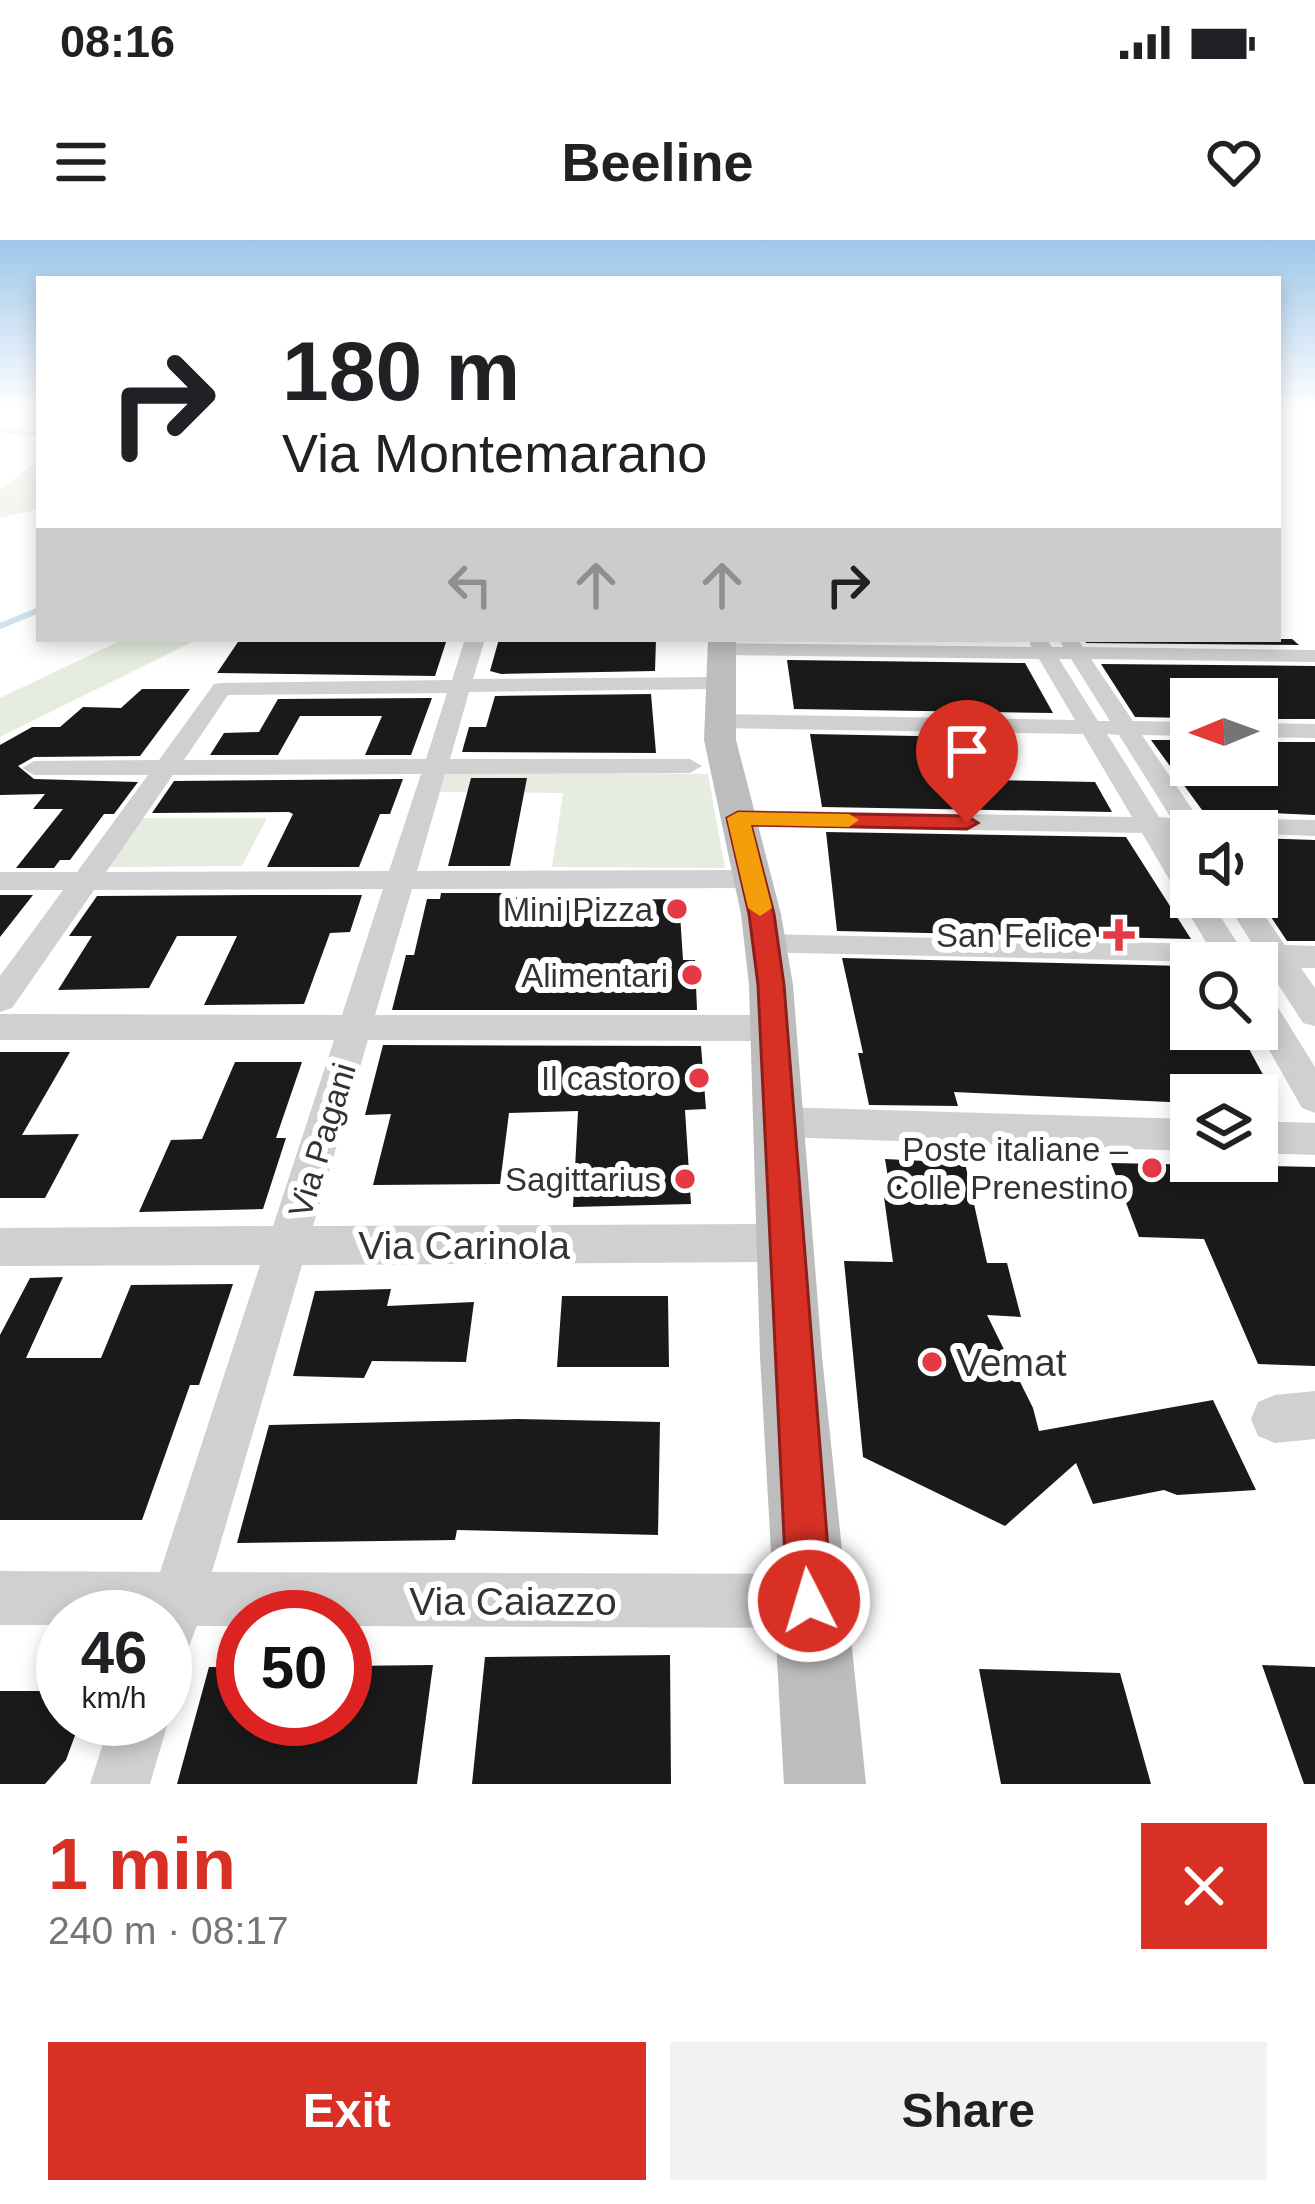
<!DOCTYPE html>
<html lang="en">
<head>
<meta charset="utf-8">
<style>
  body { margin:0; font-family:Arial,sans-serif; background:#f2f2f2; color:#202124; height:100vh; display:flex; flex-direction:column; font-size:45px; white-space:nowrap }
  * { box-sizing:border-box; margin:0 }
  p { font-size:39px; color:#757577 }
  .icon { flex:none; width:66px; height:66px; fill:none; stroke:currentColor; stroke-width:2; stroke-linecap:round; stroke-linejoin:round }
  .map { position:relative; height:1544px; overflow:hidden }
  .details { display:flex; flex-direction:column; background:#fff; flex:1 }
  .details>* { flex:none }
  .hud { position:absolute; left:36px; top:36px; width:1245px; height:366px; border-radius:0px; box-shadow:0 6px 18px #0003; background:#fff; color:#202124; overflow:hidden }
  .needle { width:78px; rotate:269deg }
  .controls { position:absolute; left:1170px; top:438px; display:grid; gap:24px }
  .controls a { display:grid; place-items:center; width:108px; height:108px; border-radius:0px; background:#fff; box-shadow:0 6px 18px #0003; font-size:60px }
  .speed { position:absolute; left:36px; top:1350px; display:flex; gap:24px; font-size:60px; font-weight:700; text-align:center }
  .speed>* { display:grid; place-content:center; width:156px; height:156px; border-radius:50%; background:#fff; box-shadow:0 6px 18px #0003; line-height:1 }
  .speed small { font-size:30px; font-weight:400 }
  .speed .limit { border:18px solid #d22; background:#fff; color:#111 }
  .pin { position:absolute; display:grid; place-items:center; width:102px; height:102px; color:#fff; margin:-123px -51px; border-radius:50% 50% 50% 0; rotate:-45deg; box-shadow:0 0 12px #0007 }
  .pin .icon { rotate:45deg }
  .me { position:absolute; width:132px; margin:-66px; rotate:355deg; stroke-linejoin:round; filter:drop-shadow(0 0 9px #0008) }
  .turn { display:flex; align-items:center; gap:42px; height:252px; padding:0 48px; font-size:54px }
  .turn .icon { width:156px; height:156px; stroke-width:2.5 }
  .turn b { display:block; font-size:84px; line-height:102px }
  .lanes { display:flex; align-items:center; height:114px; padding:0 48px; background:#0003; justify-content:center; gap:60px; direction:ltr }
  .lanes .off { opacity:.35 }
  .round { display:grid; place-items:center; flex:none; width:126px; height:126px; border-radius:0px; background:#f2f2f2 }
  .headline { display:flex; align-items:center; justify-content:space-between; height:204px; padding:0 48px }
  h1 { font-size:72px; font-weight:800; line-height:90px; color:#d93025 }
  .cta { display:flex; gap:24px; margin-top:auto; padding:24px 48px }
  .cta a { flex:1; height:138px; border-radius:0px; background:#d93025; color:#fff; font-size:48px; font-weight:800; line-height:138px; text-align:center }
  .cta a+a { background:#f2f2f2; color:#202124 }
  .status { display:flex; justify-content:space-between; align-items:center; height:84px; padding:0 60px; background:#fff; direction:ltr }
  .status svg { height:33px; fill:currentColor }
  header { display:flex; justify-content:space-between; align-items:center; height:156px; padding:0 48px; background:#fff; font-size:54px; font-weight:800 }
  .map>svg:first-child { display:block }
  .green { fill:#e6ecdf }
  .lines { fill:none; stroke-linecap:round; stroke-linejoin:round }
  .stream { stroke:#cfe2ee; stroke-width:6 }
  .building { fill:#1a1a1a }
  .service { fill:#d0d0d0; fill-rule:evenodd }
  .minor { fill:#d0d0d0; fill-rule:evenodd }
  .secondary { fill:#bdbdbd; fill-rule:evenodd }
  .route { fill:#d93025; stroke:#8d1f18; stroke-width:3 }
  .slow { fill:#f59e0b }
  .poi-dot { fill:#e63946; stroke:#fff; stroke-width:4.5 }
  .labels { text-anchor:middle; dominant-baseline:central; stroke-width:12; stroke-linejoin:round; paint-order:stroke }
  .poi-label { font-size:33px; fill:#333; stroke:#fff; text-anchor:end }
  .street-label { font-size:33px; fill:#333; stroke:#fff }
  .near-street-label { font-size:39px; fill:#333; stroke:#fff }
  .near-poi-label { font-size:39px; fill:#333; stroke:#fff; text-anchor:start }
</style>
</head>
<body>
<div class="status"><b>08:16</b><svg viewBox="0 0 49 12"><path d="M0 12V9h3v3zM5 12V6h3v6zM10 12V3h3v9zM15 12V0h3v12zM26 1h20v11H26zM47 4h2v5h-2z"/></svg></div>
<header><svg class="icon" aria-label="menu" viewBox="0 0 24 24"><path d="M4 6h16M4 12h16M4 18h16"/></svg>Beeline<svg class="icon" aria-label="heart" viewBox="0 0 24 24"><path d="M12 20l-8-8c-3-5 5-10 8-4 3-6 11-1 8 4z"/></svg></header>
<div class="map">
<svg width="1315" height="1544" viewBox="0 0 1315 1544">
  <rect width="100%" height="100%" fill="#fff"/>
  <path class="green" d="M39,220V269L0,278V249Z
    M124,399H198L0,497V458Z
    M445,532L708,534L725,628L552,627L563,553L438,552Z
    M135,578H267L242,626L102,627Z"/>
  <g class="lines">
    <path class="stream" d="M0,386L39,370"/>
  </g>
  <path class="building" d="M240,399H447L435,436L217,433Z
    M499,399H656L655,431L501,434L490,431Z
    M1084,399H1292L1299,405L1086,403Z
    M787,420L1025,423L1053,473L794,469Z
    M1101,424L1315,426V479H1257V459H1191V478L1135,477Z
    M142,449H190L140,516L34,517L18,526L34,539L138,542L114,574H104L70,620H60L54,628H16L63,569H33L45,554L0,555V505L32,487H60L83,467L121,468Z
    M651,454L656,513L462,512L469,487H486L495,456Z
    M432,458L411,515H365L382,476H300L278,515H210L224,493L259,492L278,459Z
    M810,494L970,497L988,540L1095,542L1112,572L822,567Z
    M1151,500H1191V525H1257V502H1315V575L1202,570Z
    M471,538H527L510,626H448Z
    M403,539L390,574H380L359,627H267L293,574L289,572L152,573L174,541Z
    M826,592L1126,597L1191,699L837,691Z
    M1257,598L1315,600V701H1287L1257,656Z
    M441,653H505L504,658L535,657L534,661L679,659L683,720H695L697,770H392L406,715H414L427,659H440Z
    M0,655H33L0,697Z
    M254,655H362L350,692L330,693L304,764L204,765L237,696H177L149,748L58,750L92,696H69L97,656Z
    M842,718L1184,726L1191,738V805L1248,807L1274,855H1191V863L954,852L958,866L869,865L858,813H863Z
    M383,805L701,806L706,869L685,870L691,964L573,967L578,871L509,873L500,944L373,945L391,874L365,875Z
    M0,812H70L22,895L79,894L45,958H0Z
    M235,822H302L276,898H286L263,969L139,972L171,900L202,899Z
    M885,919L965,923L987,1023H1007L1021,1077L987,1075L1033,1168L1039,1191L1213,1160L1256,1250L1177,1255L1164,1250L1093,1264L1076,1223L1005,1286L863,1217L844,1021L893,1022L883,950H890Z
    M1111,923L1315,927V1126L1258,1124L1204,999L1139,997Z
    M63,1037L26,1118H101L131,1045L233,1044L199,1145H190L142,1280H0V1095L30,1038Z
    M391,1049L387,1066L474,1062L466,1122L372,1121L364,1138L293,1136L315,1051Z
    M562,1056H668L669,1127H557Z
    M518,1179L660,1182L658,1295L457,1290L455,1300L237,1303L269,1185Z
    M670,1415L671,1544H472L485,1417Z
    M433,1425L417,1544H177L209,1427H243V1479H345V1426Z
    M1262,1425L1315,1427V1544H1304Z
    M979,1429L1120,1433L1151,1544H1001Z
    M0,1451H63V1479H81L66,1520L45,1544H0Z"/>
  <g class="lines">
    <path class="service" d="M0,188L39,193V197L0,192Z"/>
    <path class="minor" d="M465,399H485L473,439L718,437L729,443L718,449L469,452L450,519H690L702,526L690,533L445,534L417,631L753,630L767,639L753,648L412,649L375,775H774L786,779L791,788L786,797L774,801L368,800L313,986L784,984L799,990L805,1003L799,1016L784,1022L302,1025L212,1332L809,1334L828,1342L836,1361L828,1380L809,1388L345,1386V1377H243V1386H197L184,1419L165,1428V1377H63V1385H0V1331L160,1332L260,1025L0,1026V988L273,986L334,800H0V774L342,775L383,649L94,650L12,768L0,772V736L63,650H0V632H77L148,535H34L22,528L34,521L159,520L214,444L222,443L452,440ZM447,453L426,519L184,520L228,455ZM421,534L389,631L106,632L173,535Z
      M1029,399H1047L1052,407H1063L1060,399H1078L1083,407L1315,410V422L1091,419L1133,481L1191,482V496L1142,495L1198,578L1315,580V596L1191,591V598L1169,593L1191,629V657H1208L1238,704L1253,705L1223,657H1252L1285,705L1315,706V728H1301L1315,748V786L1303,783L1267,727L1257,723L755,712L751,705L755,698L766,694L1207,704L1142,593L738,586L725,578L738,570L1132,577L1083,494L719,488L708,481L719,474L1075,480L1039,419L721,415L711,409L721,403L1031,407ZM1059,419H1071L1110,481H1098ZM1107,494L1119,495L1171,578L1159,577Z
      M1257,483L1315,484V498L1257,497Z
      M1257,749L1269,753L1315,827V873L1302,868L1257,789Z
      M779,867L1191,879V911L779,897L766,893L761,882L766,871Z
      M1257,881L1315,883V915L1257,913Z
      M1315,1151V1199L1275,1203L1258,1196L1251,1179L1258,1162L1275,1155Z
      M165,1470L169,1479L150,1544H90L111,1479H165Z"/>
    <path class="secondary" d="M708,399H736V500L781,674L793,745L822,1116L866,1544H784L760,1116L749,745L741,674L704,500Z"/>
  </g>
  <linearGradient id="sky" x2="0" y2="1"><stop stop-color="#9ec6ea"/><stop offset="0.44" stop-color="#fff"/><stop offset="1" stop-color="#fff" stop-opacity="0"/></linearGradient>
  <rect width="1315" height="383" fill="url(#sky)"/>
  <path class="route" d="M738,572L967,576L978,583L967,589L751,585L774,674L784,745L832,1361L825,1376L809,1383L794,1376L787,1361L758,745L749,674L727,578Z"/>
  <path class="slow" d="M738,572L849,574L859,580L849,587L751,585L772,668L760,676L748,668L727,578Z"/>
  <g class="poi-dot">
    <circle cx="677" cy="669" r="12"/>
    <path d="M1113 677h12v12h12v12h-12v12h-12v-12h-12v-12h12z"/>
    <circle cx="692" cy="735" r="12"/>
    <circle cx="699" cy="838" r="12"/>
    <circle cx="1152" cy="928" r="12"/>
    <circle cx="685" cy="939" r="12"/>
    <circle cx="932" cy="1122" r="12"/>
  </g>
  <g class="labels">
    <g class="poi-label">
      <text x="653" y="669">Mini Pizza</text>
      <text x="1092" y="695">San Felice</text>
      <text x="668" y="735">Alimentari</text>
      <text x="675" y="838">Il castoro</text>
      <text x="1128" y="909">Poste italiane –<tspan x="1128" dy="38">Colle Prenestino</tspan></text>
      <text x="661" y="939">Sagittarius</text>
    </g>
    <g class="street-label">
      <text transform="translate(322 900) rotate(-73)">Via Pagani</text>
    </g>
    <g class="near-street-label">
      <text x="464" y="1005">Via Carinola</text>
      <text x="513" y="1361">Via Caiazzo</text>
    </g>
    <g class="near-poi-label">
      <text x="956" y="1122">Vemat</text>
    </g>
  </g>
</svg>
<div class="controls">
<a><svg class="needle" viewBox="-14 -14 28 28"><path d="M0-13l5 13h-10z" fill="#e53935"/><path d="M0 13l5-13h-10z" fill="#757577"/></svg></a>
<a><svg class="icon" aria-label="sound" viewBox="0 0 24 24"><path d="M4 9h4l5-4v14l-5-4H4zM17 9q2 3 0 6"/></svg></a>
<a><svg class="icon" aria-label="search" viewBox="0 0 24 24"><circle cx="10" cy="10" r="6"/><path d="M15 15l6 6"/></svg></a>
<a><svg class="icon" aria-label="layers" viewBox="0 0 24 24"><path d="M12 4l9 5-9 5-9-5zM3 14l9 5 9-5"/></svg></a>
</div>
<div class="speed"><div>46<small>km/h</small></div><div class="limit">50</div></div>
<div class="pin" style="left:967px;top:583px;background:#d93025"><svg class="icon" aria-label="arrive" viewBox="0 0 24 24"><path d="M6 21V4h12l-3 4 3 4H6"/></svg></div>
<svg class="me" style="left:809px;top:1361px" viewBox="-20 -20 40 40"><circle r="17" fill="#d93025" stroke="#fff" stroke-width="3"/><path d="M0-11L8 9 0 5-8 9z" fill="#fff"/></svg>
<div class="hud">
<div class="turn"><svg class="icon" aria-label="right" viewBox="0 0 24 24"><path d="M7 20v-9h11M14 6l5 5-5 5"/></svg><div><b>180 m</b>Via Montemarano</div></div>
<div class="lanes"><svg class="icon off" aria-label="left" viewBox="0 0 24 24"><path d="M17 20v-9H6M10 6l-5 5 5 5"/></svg><svg class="icon off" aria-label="ahead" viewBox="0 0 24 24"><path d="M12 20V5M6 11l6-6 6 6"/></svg><svg class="icon off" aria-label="ahead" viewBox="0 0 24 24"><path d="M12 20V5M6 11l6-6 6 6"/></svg><svg class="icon" aria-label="right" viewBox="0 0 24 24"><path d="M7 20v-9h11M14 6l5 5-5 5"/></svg></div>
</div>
</div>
<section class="details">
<div class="headline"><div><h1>1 min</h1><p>240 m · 08:17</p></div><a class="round" style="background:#d93025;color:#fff"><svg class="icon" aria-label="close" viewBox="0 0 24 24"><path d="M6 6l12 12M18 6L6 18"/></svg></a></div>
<div class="cta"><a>Exit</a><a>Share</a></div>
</section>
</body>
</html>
